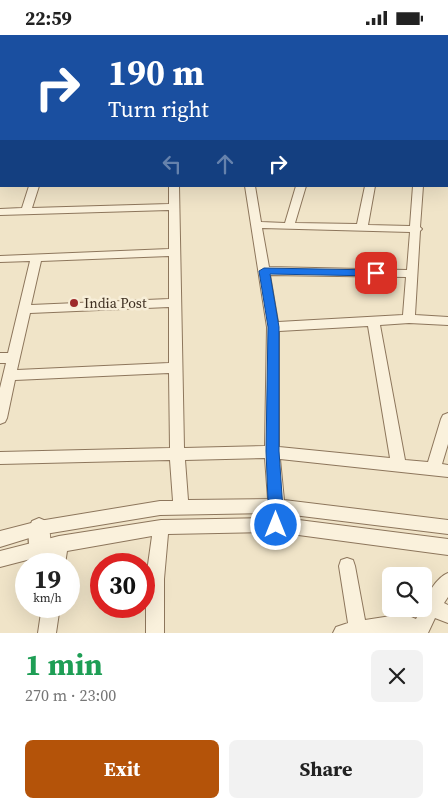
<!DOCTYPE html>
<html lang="en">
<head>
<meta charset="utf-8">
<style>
  body { margin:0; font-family:"Source Serif 4",serif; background:#f2f2f2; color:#222; height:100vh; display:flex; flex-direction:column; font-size:19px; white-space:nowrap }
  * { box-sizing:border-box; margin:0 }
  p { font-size:16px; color:#767676 }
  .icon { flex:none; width:28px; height:28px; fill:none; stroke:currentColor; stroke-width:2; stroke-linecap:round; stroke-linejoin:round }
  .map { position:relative; height:598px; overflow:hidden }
  .details { display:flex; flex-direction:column; background:#fff; flex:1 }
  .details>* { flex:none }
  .banner { position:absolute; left:0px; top:0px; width:449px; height:152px; box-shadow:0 5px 20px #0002; background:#1a4fa0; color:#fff; overflow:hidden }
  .tools { position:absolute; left:382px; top:532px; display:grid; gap:10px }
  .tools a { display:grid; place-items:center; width:50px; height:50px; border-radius:8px; background:#fff; box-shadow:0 5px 20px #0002; font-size:25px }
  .speed { position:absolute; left:15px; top:518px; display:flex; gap:10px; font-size:25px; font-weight:700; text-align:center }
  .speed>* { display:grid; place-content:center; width:65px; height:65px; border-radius:50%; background:#fff; box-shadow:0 5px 20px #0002; line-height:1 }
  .speed small { font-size:12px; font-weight:400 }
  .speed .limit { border:8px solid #d22; background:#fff; color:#111 }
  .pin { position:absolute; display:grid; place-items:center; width:42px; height:42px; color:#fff; margin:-21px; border-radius:10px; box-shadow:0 2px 8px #0006 }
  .me { position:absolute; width:55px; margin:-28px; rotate:0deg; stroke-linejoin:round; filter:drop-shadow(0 0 4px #0008) }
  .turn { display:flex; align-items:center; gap:18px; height:105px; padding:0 25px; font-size:22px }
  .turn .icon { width:65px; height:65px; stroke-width:2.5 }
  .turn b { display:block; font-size:35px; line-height:42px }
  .lanes { display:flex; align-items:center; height:48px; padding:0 25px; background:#0003; justify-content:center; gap:25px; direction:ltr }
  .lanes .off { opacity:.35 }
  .round { display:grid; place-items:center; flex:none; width:52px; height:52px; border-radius:8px; background:#f2f2f2 }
  .headline { display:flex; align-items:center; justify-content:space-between; height:85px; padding:0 25px }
  h1 { font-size:30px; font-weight:700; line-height:38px; color:#1e9e55 }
  .primary-button { display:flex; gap:10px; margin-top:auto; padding:10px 25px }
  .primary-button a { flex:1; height:58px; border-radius:8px; background:#b45309; color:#fff; font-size:20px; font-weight:700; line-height:58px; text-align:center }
  .primary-button a+a { background:#f2f2f2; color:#222 }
  .status { display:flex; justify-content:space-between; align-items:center; height:35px; padding:0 25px; background:#fff; direction:ltr }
  .status svg { height:14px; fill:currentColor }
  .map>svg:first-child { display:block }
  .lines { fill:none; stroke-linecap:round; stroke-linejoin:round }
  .minor-casing { stroke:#8d765c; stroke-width:2 }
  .tertiary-casing { stroke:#8d765c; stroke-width:2 }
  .minor { fill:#faf1dc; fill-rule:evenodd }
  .tertiary { fill:#faf1dc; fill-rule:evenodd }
  .route { fill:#1a73e8; stroke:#114b97 }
  .poi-dot { fill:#9e2a2b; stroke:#f7eed8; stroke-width:2 }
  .labels { text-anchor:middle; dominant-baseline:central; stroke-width:5; stroke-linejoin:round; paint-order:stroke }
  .poi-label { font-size:14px; fill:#3d2e20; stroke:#f7eed8; text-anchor:start }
</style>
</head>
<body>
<div class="status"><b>22:59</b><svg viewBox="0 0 49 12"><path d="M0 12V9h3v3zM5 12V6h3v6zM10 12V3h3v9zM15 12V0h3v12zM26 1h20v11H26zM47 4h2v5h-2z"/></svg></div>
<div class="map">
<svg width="448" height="598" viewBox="0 0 448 598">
  <rect width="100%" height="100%" fill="#f0e4c8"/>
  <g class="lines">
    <defs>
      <path id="minor" d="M192,0H202V1H192Z
        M253,0H260V1H253Z
        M0,42H1V46H0Z
        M0,74H1V80H0Z
        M0,123H1V129H0Z
        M29,151H39L32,173L169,169V151H179L184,413L265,411L267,292L245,151H255L261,187L285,188L296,151H306L295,188L357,189L365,151H375L368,190L410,191L413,151H423L420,192L422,194L420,196L415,280L448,282V290L409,288L380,290L405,425L428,427L441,384L443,380L448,378V409L442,429L448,430V442L280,424L284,465L448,485V499L285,479L283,483L448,504V520L276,497L168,499L164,544V598H146V544L152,501L67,516L65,529H49L50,519L0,532V516L59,501L161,485L271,483L269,478L160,480L39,500L0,512V496L39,486L160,466H173L170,425L0,429V417L170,413L169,338L15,345L7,383L5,387L0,389V353L6,328H0V318H8L30,226L0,227V221L169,214V175L0,180V174L22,173ZM262,193L410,197L407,235L269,232ZM169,221V264L31,270L41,226ZM270,240L406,242L403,280L278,287ZM169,272V328L17,335L30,278ZM368,291L390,423L279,412V296ZM265,423L268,464L188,465L185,425Z
        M347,523L353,525L355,531L365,585L404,579L416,584L421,574H424C424,562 437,542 448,538V562L444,568L448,570V588L435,583L428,598H333L336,592L348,588L339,531L341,525Z
        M42,571H60L56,598H38Z"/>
      <path id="tertiary" d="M39,483L46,486C51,497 52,510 48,520L40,523L32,520C28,510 27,497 32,486Z"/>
    </defs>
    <use href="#minor" class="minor-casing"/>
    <use href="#tertiary" class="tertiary-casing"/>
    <use href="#minor" class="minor"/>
    <use href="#tertiary" class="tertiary"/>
  </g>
  <path class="route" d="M264,233L376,235L381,238L376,241L270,239L279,292V416L284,490L282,494L276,496L271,494L269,490L266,416L268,292L259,236Z"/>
  <circle class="poi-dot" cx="74" cy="268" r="5"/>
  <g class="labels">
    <g class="poi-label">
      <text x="84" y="268">India Post</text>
    </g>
  </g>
</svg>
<div class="tools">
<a><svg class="icon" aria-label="search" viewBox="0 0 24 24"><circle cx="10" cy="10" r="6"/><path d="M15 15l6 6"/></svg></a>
</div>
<div class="speed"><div>19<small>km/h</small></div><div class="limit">30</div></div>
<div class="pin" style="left:376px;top:238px;background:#d93025"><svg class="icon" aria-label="arrive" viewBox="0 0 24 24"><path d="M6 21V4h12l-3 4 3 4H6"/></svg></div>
<svg class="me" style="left:276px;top:490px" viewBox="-20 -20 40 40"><circle r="17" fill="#1a73e8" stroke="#fff" stroke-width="3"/><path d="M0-11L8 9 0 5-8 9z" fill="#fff"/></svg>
<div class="banner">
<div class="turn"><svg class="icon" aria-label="right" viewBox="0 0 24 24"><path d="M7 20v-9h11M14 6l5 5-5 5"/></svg><div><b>190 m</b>Turn right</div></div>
<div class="lanes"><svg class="icon off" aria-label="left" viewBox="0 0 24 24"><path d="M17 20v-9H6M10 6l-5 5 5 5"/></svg><svg class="icon off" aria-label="ahead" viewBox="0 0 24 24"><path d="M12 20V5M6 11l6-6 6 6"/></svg><svg class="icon" aria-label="right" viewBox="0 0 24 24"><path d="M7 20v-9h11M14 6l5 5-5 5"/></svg></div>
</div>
</div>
<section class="details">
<div class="headline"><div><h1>1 min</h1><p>270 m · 23:00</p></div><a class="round"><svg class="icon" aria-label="close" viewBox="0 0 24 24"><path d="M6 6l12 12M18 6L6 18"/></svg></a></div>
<div class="primary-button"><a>Exit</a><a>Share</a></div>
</section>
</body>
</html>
